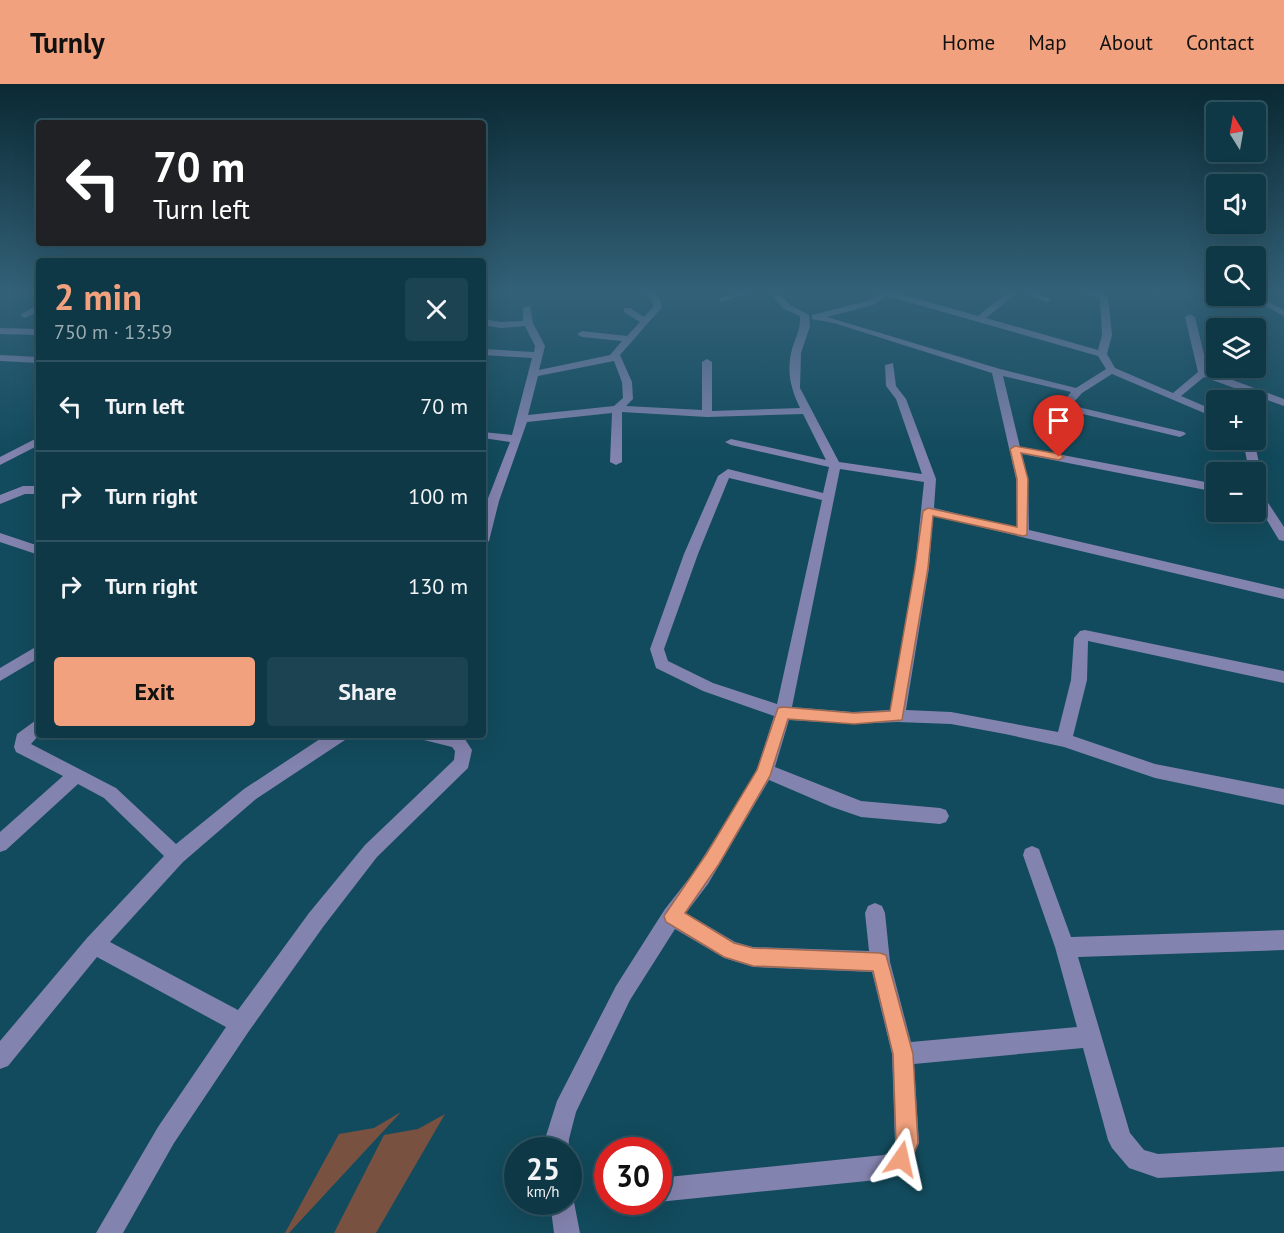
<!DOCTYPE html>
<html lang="en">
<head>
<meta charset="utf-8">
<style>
  body { margin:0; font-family:"PT Sans",sans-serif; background:#1c4351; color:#f1f3f6; height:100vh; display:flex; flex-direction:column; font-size:22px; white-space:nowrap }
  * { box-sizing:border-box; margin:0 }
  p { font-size:20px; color:#9bacb3 }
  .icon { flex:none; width:33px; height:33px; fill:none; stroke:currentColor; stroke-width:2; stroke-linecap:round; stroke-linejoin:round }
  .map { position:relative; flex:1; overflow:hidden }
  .sheet { position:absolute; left:36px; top:174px; width:450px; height:480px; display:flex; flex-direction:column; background:#0e3846; border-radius:6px; box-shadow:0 6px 24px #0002,0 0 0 2px #2e525f }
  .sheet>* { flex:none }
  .banner { position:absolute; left:36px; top:36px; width:450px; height:126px; border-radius:6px; box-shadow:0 6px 24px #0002,0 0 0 2px #2e525f; background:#202124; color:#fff; overflow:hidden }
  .needle { width:39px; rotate:349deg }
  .buttons { position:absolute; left:1206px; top:18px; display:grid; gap:12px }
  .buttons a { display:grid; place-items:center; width:60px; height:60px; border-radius:6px; background:#0e3846; box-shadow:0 6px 24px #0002,0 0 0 2px #2e525f; font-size:30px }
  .speed { position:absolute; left:504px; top:1053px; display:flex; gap:12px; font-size:30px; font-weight:700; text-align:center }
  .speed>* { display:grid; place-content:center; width:78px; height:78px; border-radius:50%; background:#0e3846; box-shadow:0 6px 24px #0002,0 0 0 2px #2e525f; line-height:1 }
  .speed small { font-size:15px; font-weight:400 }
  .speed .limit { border:9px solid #d22; background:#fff; color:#111 }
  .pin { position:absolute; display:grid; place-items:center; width:51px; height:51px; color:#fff; margin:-62px -26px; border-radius:50% 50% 50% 0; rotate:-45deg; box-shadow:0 0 6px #0007 }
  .pin .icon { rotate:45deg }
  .me { position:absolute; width:66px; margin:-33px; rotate:11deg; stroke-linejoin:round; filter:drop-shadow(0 0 4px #0008) }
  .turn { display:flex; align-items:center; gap:21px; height:126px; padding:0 18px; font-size:27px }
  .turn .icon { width:78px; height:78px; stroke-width:2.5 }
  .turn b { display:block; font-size:42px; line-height:51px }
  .round { display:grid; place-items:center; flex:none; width:63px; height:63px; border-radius:6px; background:#1c4351 }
  .summary { display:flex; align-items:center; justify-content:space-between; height:102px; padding:0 18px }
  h1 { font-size:36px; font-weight:700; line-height:45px; color:#f1a17d }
  .action { display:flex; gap:12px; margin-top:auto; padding:12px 18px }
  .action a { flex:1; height:69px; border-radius:6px; background:#f1a17d; color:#111; font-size:24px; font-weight:700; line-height:69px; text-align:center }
  .action a+a { background:#1c4351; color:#f1f3f6 }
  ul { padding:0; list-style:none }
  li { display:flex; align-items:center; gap:18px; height:90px; padding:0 18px; border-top:2px solid #2e525f }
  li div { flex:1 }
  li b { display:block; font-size:22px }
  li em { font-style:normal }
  header { display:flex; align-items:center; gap:36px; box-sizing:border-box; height:84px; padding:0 30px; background:#f1a17d; color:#111 }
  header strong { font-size:28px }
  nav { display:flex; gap:33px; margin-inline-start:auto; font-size:21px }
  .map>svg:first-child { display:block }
  .green { fill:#795140 }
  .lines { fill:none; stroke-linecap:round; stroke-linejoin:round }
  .minor { fill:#8383af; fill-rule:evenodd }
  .route { fill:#f1a17d; stroke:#9d6951; stroke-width:1.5 }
</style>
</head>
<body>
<header>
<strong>Turnly</strong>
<nav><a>Home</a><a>Map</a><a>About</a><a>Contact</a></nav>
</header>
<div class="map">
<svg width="1284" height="1149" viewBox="0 0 1284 1149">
  <rect width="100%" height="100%" fill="#124b5d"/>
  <path class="green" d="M401,1028L289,1149H285L339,1050L374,1044Z
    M445,1030L376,1149H334L384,1051L418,1045Z"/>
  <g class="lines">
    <path class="minor" d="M641,209H652L659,213L662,223L620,271L632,298L633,315L626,322L702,326V278L707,275L712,278V327L800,324C791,305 787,290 791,269C794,256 801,246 800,232L784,225L770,209H779L790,221L809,231L810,242L801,269L800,304L839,378L922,390L896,315L886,302L885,281L893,279L896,302L906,315L936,395L934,424L1017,444L1016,395L992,289L834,239L812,235V231L867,217L879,209H897L978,232L1007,209H1017L986,234L1098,266L1102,251L1100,215L1081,209H1098L1108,213L1112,251L1107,270L1115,284L1173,309L1198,288L1185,233L1190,230L1195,233L1208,287L1284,315V322L1204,293L1181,312L1216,327V334L1112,290L1082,309L1073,319L1078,323L1184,348L1186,350L1180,353L1070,327L1062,320L1071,308L1003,292L1020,363L1216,400V408L1022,370L1028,395L1029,446L1284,505V515L933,432L929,484L906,626L951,628L1058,648L1071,596L1074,554L1080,547L1085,546L1284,587V599L1088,557L1087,596L1073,652L1155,680L1284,705V721L1155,694L1064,663L1005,650L951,640L897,638L853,640L789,636L775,683L861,717L940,724L946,726L949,732L946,738L940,740L861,733L832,723L769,696L708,800L686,829L735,858L753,863L869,867L865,829L868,822L875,819L882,822L885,829L890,878L911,958L1077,943L1055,863L1023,771L1025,765L1032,762L1039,765L1041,771L1071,853L1284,846V866L1078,873L1130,1049L1144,1066L1158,1070L1284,1063V1087L1158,1094L1129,1084L1112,1064L1108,1056L1083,964L914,980L919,1059L909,1083L887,1095L658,1118V1094L884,1071L892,1067L895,1059L892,970L872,888L753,883L724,874L675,845L630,916L576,1028L569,1055L568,1069V1066H546L545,1055L557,1017L616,902L665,825L694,788L746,705L757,685L774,632L703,607L656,584L650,565L684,470L718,392L728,385L823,409L829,383L731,361L725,358L731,355L826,376L803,330L707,333L622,328V378L616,381L610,378L612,329L527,338L499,417L489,457L483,461V432L487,417L510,358L483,354V348L512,351L532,274L483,271V265L534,268L535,262L525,242L501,244L483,241V235L501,238L523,237V224L530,222L533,239L545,262L539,286L610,271L622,257L582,253L577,250L582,247L627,252L640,238L624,228V224H630L644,233L653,223L652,216ZM887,212L1098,272L1106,285L1076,304L1000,285L827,233L873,221ZM614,277L622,298L623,314L614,322L528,331L538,292ZM840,385L924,398L915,484L890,626L853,628L792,623ZM729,394L822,416L777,620L713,599L668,577L664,565L698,470Z
      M736,209H751L722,218L718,215Z
      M1021,209H1035L1051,215L1047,218Z
      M1150,209H1162L1158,212Z
      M1256,211L1284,226V232L1246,212Z
      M39,220V227L25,234L20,231Z
      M0,244L39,245V251L0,250Z
      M0,271L39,273V279L0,277Z
      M39,353V361L0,381V373Z
      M1243,356H1254L1261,388L1258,391L1262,394L1263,411L1284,443V457L1279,456L1256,418V388H1249Z
      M39,402V410H25L0,420V411L23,402Z
      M0,449L39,462V471L0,458Z
      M39,561V574L0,597V584Z
      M39,634V651L31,660L116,704L176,760L244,705L326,651H347L345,656L256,715L183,778L110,858L238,926L309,829L365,761L454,676L455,667L452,663L424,656L422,651H459L463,652L472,666L468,684L377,773L323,843L249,947L174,1059L123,1149H96L158,1043L226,943L97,873L8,982L0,985V957L87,854L164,772L104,714L78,700L6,766L0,768V748L63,692L16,668L14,663L17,650Z
      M568,1108L574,1118L580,1149H554L550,1118H568Z"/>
  </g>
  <linearGradient id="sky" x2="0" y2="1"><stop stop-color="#0a2933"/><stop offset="0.56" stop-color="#336178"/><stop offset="1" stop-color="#336178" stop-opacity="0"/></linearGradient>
  <rect width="1284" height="370" fill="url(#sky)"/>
  <path class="route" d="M1015,362L1059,370L1064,373L1059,376L1021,369L1028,395L1027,451L1023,452L933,432L928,484L902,636L854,640L788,635L770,692L719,780L685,829L734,859L753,864L880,869L886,871L913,970L918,1059L908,1083L901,1086L893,1083L890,1075L896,1059L893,970L873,887L753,882L724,873L666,838L664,832L707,769L757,686L778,624L783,623L854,629L890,627L915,484L923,427L928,424L1017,443V395L1010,365Z"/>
</svg>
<div class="buttons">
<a><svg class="needle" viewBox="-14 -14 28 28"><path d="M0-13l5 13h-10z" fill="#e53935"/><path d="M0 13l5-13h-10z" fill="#9bacb3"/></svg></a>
<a><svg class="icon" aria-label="sound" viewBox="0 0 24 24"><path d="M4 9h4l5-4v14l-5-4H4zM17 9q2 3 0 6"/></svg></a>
<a><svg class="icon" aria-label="search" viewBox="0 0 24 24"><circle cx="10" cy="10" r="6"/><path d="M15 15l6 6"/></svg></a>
<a><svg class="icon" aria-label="layers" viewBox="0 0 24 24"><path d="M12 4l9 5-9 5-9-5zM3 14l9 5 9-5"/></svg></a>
<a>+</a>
<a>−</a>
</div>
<div class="speed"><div>25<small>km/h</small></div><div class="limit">30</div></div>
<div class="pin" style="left:1059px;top:373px;background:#d93025"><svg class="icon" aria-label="arrive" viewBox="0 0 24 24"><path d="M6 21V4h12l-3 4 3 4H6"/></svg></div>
<svg class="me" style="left:901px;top:1075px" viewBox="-20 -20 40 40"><path d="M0-17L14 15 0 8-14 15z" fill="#f1a17d" stroke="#fff" stroke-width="4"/></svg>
<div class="banner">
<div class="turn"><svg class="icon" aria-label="left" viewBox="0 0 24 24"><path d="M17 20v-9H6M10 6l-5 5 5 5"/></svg><div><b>70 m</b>Turn left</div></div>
</div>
<section class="sheet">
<div class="summary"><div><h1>2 min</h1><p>750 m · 13:59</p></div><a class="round"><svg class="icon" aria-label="close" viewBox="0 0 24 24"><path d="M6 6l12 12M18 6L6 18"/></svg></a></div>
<ul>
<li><svg class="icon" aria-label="left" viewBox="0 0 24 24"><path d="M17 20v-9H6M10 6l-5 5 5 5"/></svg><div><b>Turn left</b></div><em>70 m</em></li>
<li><svg class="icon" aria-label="right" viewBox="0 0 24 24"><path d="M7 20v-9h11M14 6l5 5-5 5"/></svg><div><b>Turn right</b></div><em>100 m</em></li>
<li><svg class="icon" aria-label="right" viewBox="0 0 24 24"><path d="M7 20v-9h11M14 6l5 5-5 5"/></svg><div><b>Turn right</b></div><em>130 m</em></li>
</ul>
<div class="action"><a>Exit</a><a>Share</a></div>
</section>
</div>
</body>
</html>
